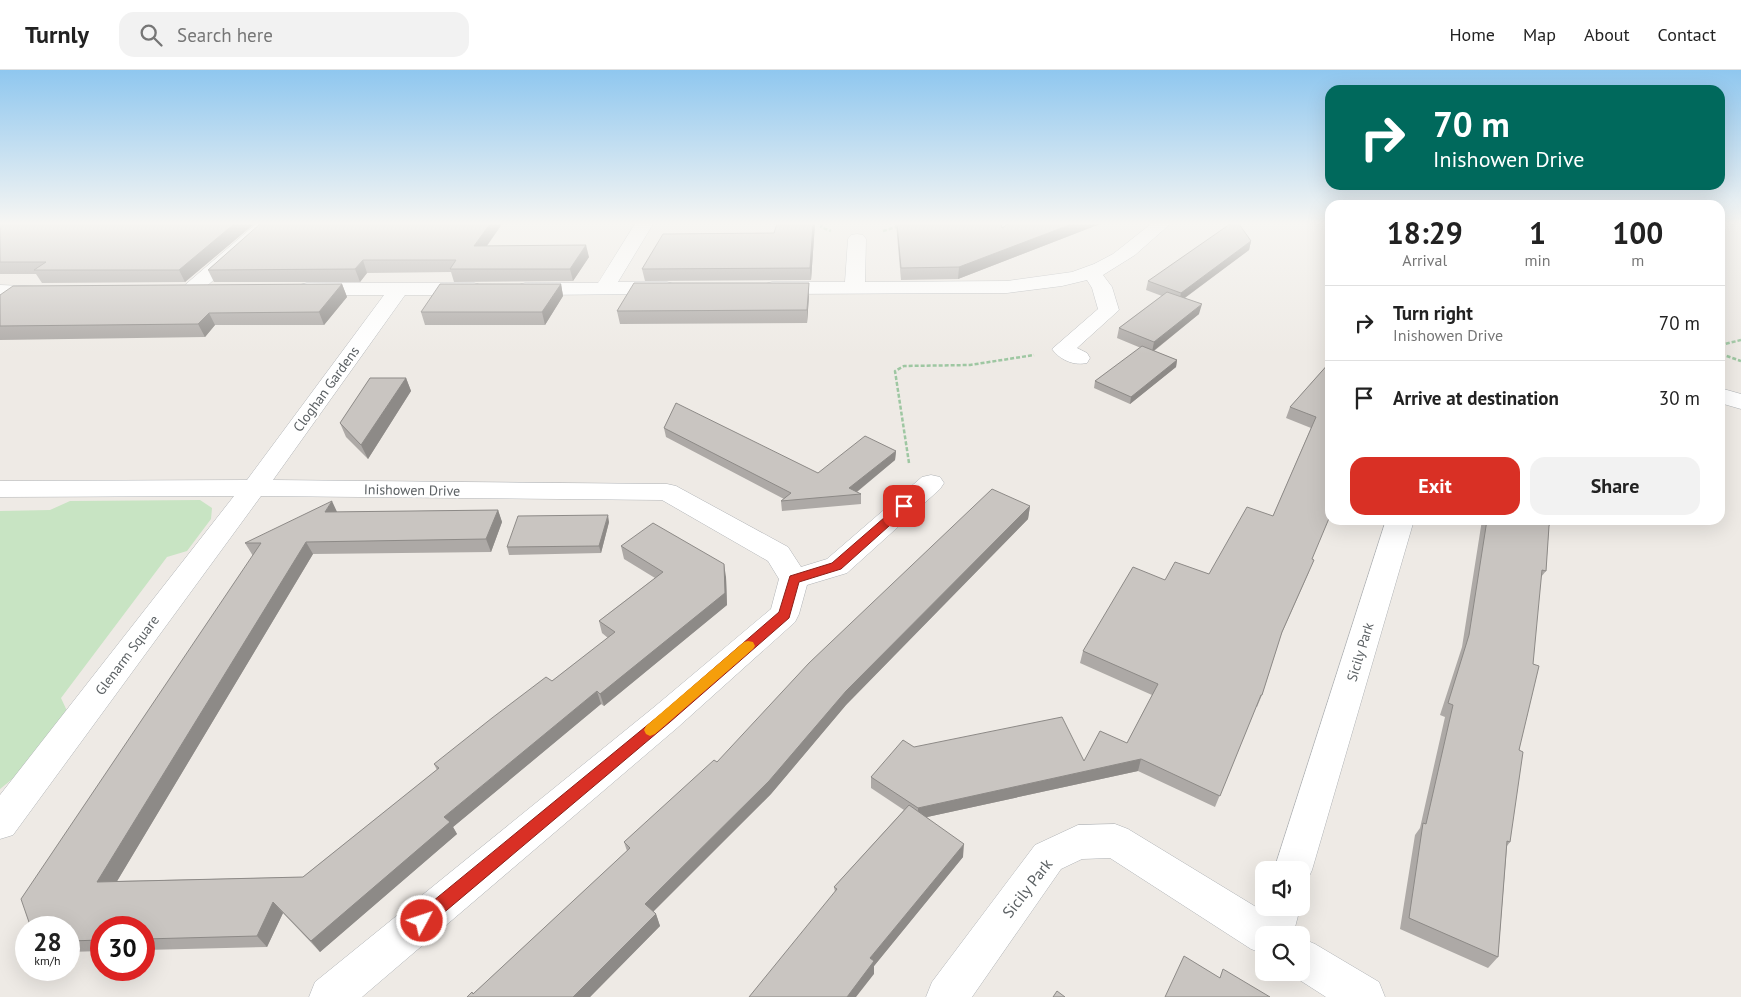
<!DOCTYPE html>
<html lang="en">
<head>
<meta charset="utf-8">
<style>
  body { margin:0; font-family:"PT Sans",sans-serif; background:#f2f2f2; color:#222; height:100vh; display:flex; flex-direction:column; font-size:19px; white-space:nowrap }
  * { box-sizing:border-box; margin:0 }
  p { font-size:16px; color:#767676 }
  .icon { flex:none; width:28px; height:28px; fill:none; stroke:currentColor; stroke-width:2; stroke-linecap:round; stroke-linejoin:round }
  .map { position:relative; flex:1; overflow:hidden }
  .details { position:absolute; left:1325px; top:130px; width:400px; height:325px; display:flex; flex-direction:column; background:#fff; border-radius:15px; box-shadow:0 5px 20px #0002 }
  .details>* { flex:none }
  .banner { position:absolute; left:1325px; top:15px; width:400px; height:105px; border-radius:15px; box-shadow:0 5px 20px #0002; background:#00695c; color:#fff; overflow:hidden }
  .fabs { position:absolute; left:1255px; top:791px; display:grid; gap:10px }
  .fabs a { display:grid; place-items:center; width:55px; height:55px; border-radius:10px; background:#fff; box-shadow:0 5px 20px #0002; font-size:25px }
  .speed { position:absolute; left:15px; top:846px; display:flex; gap:10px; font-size:25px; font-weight:700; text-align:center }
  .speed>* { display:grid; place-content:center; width:65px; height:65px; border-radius:50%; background:#fff; box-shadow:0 5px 20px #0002; line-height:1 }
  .speed small { font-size:12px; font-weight:400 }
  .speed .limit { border:8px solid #d22; background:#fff; color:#111 }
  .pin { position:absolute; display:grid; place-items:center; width:42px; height:42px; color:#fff; margin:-21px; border-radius:10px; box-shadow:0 2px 8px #0006 }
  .me { position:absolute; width:55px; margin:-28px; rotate:50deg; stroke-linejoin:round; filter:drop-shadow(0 0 4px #0008) }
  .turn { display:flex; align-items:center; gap:18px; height:105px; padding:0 25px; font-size:22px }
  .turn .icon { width:65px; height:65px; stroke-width:2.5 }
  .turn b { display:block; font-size:35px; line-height:42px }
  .eta { display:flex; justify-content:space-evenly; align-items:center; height:85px; text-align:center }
  .eta b { font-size:30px; font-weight:700; line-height:35px }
  .action { display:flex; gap:10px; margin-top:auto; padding:10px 25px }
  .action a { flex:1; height:58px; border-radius:15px; background:#d93025; color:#fff; font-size:20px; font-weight:700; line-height:58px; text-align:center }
  .action a+a { background:#f2f2f2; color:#222 }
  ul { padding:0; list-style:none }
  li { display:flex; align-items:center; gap:15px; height:75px; padding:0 25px; border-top:1px solid #e0e0e0 }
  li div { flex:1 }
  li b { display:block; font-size:19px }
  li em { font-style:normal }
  header { display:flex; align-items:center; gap:30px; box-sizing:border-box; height:70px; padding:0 25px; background:#fff; border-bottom:1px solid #e0e0e0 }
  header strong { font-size:24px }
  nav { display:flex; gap:28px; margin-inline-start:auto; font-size:18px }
  .search { width:350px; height:45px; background:#f2f2f2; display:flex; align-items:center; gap:12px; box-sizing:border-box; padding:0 18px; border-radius:15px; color:#767676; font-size:19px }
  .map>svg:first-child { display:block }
  .green { fill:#c8e4c3 }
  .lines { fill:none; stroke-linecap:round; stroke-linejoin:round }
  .minor-casing { stroke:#b0b3b6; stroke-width:1 }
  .path { stroke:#9ec7a2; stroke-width:2.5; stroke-dasharray:4 2; stroke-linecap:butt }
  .minor { fill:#fff; fill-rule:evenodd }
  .wall { fill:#ada9a6 }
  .shaded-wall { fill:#8d8a87 }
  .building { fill:#c9c5c1; stroke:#8d8a87 }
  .route { fill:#d93025; stroke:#8d1f18 }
  .slow { fill:#f59e0b }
  .labels { text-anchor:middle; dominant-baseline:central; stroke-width:4.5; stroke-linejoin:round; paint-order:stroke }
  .street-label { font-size:14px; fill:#5c6164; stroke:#fff }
  .near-street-label { font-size:16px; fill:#5c6164; stroke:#fff }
</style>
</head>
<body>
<header>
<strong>Turnly</strong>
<div class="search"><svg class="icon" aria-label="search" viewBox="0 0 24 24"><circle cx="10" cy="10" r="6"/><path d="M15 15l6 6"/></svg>Search here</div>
<nav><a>Home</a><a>Map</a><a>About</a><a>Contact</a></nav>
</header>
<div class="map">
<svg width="1741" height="927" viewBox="0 0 1741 927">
  <rect width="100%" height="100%" fill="#eeeae5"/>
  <path class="green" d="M200,430L212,438L211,449L187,481L167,487L61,628L67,641L21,702L0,719V441L50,440L70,431Z"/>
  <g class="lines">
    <defs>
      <path id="minor" d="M256,154H276L199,223L192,225L185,223L182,219L185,215Z
        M635,154H653L618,212H667L674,214L677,218L674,222L667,224L525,225L518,223L515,219L518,215L525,213H598Z
        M1151,154H1170L1135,185L1103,205L1112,217L1119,240L1077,278L1087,283L1090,288L1087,293C1074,296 1060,290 1052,279L1098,239L1092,218L1087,210L1062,216L1007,223L772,224L765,222L762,218L765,214L772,212H845L848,169L851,165L857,164L863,165L866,169L865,212L1007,211L1072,202L1094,194L1113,184Z
        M307,213H474L481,215L484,219L481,223L474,225H405L273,410L667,414L676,416L788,477L801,497L827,489L922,407L931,405L940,407L944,413L940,419L847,503L807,515L799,544L795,552L677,658L362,927H309L315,912L653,638L771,539L779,509L768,491L662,430L261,426L13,765L0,769V725L234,426L0,427V411L247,410L384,225H307L300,223L297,219L300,215Z
        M0,215L49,217L52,221L49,225L0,227Z
        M1720,318L1741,324V339L1720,333Z
        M1386,450H1414L1312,800L1306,813L1301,815V800H1274Z
        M1115,754L1128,759L1261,840L1264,832V838H1300L1293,865H1264V884L1251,879L1110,788L1082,789L1061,799L972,927H926L932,912L1035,775L1078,755Z
        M1301,868L1315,874L1379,912L1385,927H1326L1287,902H1301Z"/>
    </defs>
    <use href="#minor" class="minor-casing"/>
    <path class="path" d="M822,154L821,157L831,161
      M883,161L896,157V154
      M1721,284L1741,291
      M1722,300L1721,275L1741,270
      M909,393L895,301L904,296L970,295L1034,285"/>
    <use href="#minor" class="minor"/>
  </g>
  <path class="wall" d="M0,154H254L185,212L42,213L36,204H0Z
    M260,154H502L487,176L589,187L573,211L454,212L451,202L367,203L360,212H214L208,200Z
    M777,154H815L811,210L645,211L642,199L774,163Z
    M896,154H1001L1002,158L1008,154H1100L958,209L901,210Z
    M1251,171L1249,180L1185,228L1199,244L1154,281L1177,290L1176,297L1130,334L1094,318L1095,311L1141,278L1117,268L1119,258L1162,226L1146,220L1148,211Z
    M342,214L347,227L324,255H215L205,267L0,270V225Z
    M561,214L563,226L545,255H425L421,242Z
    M809,226L807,253L620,254L617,241Z
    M1330,292L1312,489L1309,502L1281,565L1262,625L1257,637H1256L1215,737L1138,701L927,747L963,787L874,896V904L835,822L834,817L904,740L871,718V707L914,677L1084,691L1127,673L1152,625L1080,593L1083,581L1165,510L1209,504L1273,446L1311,358L1286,348L1290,337Z
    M406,308L411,321L368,389L346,367L340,353Z
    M664,358L818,403L896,381L895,390L857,422L861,424V434L782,441L781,431L784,429L666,367Z
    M1030,436L1028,449L846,635L771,724L653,841L656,844L660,856L590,927H467L473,924L627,781L624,772L717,692Z
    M498,440L502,452L491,482L313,484L117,811L303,807L437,700L434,694L552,611L608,568L602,563L599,551L655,508L624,489L621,476L726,507L727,535L604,636L601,634L453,757L457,764L320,882L283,843L267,877L144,880V858H101V881L69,882V858L253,486L245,473L337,442Z
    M1482,450H1551L1549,456L1546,501L1541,507L1519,680L1510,772L1507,776L1498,887L1488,898L1400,859L1415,765L1420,758L1445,647L1440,645L1462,577Z
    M609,452L601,483L509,485L507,477Z"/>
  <path class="shaded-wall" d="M234,154H254L185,212L179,200Z
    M490,154H502L478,188L474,176Z
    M813,154H815L811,210L810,198Z
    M1072,154H1100L958,209L959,197Z
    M1251,171L1249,180L1179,232L1181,223Z
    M586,175L589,187L573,211L570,199Z
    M363,190L367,203L360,212L355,199Z
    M809,213V226L807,253V240Z
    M342,214L347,227L324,255L319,242Z
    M561,214L563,226L545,255L542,242Z
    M1202,234L1199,244L1152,282L1154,272Z
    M209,243L215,255L205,267L198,254Z
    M1177,290L1176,297L1130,334L1131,327Z
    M406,308L411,321L368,389L361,375Z
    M896,381L895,390L854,424L849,418Z
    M332,431L338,444L325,442Z
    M1030,436L1028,449L846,635L771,724L649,846L645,834L846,621Z
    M498,440L502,452L491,482L486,469Z
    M608,445L609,452L601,483L599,476Z
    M306,472L313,484L110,823L97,812Z
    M724,494L726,507L727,535L604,636L600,624Z
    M597,621L601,634L453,757L457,764L320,882L311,871L444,747Z
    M1141,689L1138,701L918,749V738Z
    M964,774L963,787L874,896V904L856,927H847L870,888Z
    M273,832L283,843L267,877L257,866Z
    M656,844L660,856L590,927H573Z"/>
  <path class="building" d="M0,154H234L179,200H34L46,192H0Z
    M260,154H490L474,176L586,175L570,199H450L456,190H363L355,199L208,200Z
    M777,154H813L810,198L642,199L663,164L774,163Z
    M897,154H1001L1002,158L1008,154H1072L959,197L901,198Z
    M1230,154H1239L1251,171L1181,223L1148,211Z
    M634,213H809L807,240L617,241Z
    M342,214L319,242L209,243L198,254L0,256V225L13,216Z
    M440,214H561L542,242H421Z
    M1167,222L1202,234L1154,272L1119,258Z
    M1142,276L1177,290L1131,327L1095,311Z
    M1330,292V446L1312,489L1314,490L1282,562L1262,625H1261L1220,726L1141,689L918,738L871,707L903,670L914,677L1062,647L1084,691L1100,661L1127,673L1158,614L1083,581L1133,497L1165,510L1175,492L1209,504L1247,437L1273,446L1316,347L1290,337Z
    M370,308H406L361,375L340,353Z
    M676,333L818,403L865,366L896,381L849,418L861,424L781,431L791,423L664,358Z
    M992,419L1030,436L846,621L769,711L645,834L656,844L573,927H467L472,922L473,924L630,778L624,772L714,690L717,692L809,593Z
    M332,431L325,442L498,440L486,469L306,472L97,812L303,807L439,698L434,694L492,648L546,607L552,611L615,562L599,551L663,502L621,476L653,453L724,494L725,523L600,624L597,621L444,747L450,752L311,871L273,832L257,866L144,869V858H101V870L69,871V858H31L21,829L261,473H245Z
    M608,445L599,476L507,477L518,446Z
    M1487,450H1551L1549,456L1546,501L1542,500L1533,594L1539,596L1519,680L1523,682L1510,772L1507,771L1498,887L1409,848L1423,753L1426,754L1453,635L1448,633L1469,565Z
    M909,735L964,774L870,888L874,891L847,927H749L837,819L834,817Z
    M1184,886L1220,908L1223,899L1270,927H1165Z
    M1057,921L1065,927H1053Z"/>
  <linearGradient id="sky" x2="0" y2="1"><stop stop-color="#8fc7ef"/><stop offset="0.54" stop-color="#f7f6f3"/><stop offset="1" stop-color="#f7f6f3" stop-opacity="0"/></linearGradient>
  <rect width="1741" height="284" fill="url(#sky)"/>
  <path class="route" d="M904,433L908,434L910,436L908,439L841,499L799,512L789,548L670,652L428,856L422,859L416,856L414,851L416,845L661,644L779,542L790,506L832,493L900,434Z"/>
  <path class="slow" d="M748,571L753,572L755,576L753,579L655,664L650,666L646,664L644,660L646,656L744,572Z"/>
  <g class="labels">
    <g class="street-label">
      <text transform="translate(326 319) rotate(-54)">Cloghan Gardens</text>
      <text transform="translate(412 420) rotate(1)">Inishowen Drive</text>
      <text transform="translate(1360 582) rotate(-73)">Sicily Park</text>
      <text transform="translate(127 585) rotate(-53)">Glenarm Square</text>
    </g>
    <g class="near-street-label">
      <text transform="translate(1027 818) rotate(-52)">Sicily Park</text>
    </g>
  </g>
</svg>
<div class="fabs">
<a><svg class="icon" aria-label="sound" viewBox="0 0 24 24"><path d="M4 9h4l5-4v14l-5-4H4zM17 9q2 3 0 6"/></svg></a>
<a><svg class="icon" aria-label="search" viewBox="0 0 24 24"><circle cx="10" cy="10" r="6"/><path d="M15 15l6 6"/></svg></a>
</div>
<div class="speed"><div>28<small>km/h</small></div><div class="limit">30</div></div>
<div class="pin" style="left:904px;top:436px;background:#d93025"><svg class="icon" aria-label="arrive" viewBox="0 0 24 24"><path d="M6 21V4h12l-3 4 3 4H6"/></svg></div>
<svg class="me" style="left:422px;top:851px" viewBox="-20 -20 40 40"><circle r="17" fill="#d93025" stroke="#fff" stroke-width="3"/><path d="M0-11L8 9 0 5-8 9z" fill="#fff"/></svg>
<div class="banner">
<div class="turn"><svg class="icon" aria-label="right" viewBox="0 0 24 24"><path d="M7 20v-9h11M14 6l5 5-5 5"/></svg><div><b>70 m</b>Inishowen Drive</div></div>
</div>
<section class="details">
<div class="eta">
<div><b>18:29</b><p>Arrival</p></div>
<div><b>1</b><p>min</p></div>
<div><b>100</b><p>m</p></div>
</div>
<ul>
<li><svg class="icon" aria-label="right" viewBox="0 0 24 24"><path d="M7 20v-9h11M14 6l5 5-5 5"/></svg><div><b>Turn right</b><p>Inishowen Drive</p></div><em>70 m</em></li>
<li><svg class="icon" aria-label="arrive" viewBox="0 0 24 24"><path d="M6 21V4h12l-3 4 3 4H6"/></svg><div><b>Arrive at destination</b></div><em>30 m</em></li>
</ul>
<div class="action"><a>Exit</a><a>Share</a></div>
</section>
</div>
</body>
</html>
